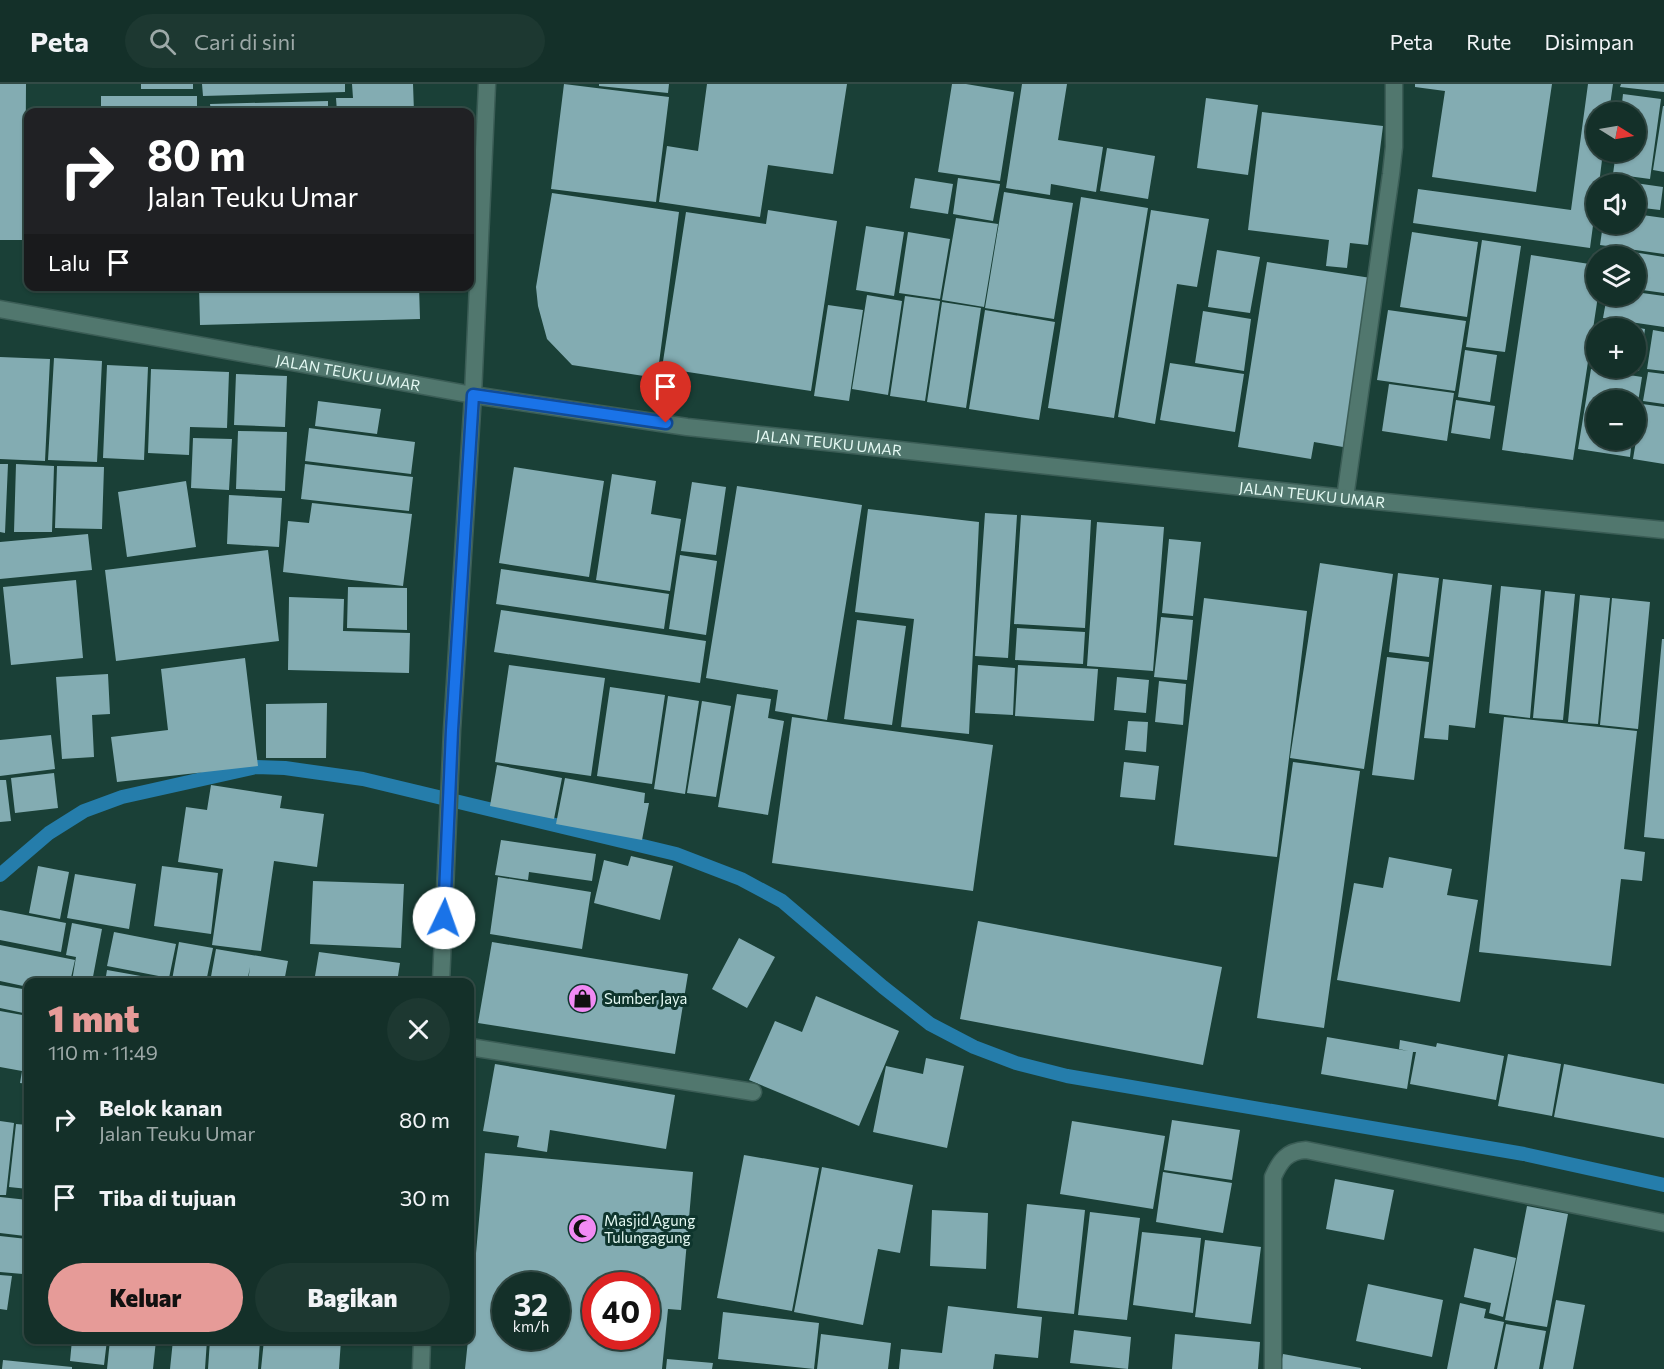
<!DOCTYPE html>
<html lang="id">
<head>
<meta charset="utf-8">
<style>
  body { margin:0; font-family:Commissioner,sans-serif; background:#1d3831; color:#f1f3f6; height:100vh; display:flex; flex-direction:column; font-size:22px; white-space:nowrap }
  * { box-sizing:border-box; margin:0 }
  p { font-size:20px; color:#9da9a8 }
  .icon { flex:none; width:33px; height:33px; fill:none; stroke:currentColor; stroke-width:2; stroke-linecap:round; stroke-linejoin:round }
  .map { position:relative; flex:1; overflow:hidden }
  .side { position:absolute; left:24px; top:894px; width:450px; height:366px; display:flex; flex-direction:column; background:#143029; border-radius:12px; box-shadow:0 2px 4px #0004,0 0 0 2px #334b46 }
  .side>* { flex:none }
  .top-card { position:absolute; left:24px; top:24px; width:450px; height:183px; border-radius:12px; box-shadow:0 2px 4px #0004,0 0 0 2px #334b46; background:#202124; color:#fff; overflow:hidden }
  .needle { width:39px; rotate:101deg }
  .controls { position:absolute; left:1586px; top:18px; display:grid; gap:12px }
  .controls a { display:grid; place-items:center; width:60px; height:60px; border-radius:50%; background:#143029; box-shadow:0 2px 4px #0004,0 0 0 2px #334b46; font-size:30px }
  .speed { position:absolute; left:492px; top:1188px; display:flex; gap:12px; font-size:30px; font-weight:700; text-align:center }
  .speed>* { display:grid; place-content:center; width:78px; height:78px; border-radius:50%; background:#143029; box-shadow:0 2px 4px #0004,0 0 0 2px #334b46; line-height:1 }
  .speed small { font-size:15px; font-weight:400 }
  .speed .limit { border:9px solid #d22; background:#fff; color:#111 }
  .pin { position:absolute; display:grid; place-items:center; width:51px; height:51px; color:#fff; margin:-62px -26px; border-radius:50% 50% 50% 0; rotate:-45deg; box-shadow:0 0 6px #0007 }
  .pin .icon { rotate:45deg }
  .me { position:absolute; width:66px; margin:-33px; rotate:3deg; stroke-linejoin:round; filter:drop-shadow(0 0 4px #0008) }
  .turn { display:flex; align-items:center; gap:21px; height:126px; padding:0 24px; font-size:27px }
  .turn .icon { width:78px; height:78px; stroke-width:2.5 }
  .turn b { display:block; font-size:42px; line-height:51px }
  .then { display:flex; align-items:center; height:57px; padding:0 24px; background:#0003; gap:12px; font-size:22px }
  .round { display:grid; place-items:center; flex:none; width:63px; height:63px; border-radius:32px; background:#1d3831 }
  .overview { display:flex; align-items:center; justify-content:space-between; height:102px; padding:0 24px }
  h1 { font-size:36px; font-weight:800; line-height:45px; color:#e69b98 }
  .action { display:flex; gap:12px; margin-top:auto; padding:12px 24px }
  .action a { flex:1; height:69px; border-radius:36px; background:#e69b98; color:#111; font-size:24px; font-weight:800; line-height:69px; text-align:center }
  .action a+a { background:#1d3831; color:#f1f3f6 }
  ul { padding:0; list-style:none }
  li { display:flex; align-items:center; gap:18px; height:78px; padding:0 24px }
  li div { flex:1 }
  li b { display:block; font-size:22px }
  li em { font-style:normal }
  header { display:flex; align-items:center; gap:36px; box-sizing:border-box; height:84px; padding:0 30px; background:#143029; border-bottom:2px solid #334b46 }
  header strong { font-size:28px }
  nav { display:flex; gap:33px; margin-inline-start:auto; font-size:21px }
  .search { width:420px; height:54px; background:#1d3831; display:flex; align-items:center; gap:15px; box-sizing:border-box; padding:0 21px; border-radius:33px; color:#9da9a8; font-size:22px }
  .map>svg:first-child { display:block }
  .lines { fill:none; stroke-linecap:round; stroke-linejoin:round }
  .stream { stroke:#257dab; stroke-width:14 }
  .building { fill:#83acb2; fill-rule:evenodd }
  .minor-casing { stroke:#3b5d56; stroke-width:19 }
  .tertiary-casing { stroke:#3b5d56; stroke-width:19 }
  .minor { stroke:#51776e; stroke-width:16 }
  .tertiary { stroke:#51776e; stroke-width:16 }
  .route-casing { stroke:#114b97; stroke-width:15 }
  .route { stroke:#1a73e8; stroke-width:10 }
  .labels { text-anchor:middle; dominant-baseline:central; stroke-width:6; stroke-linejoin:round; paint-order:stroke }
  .street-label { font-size:15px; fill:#e4f9f3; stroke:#0e352d }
  .poi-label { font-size:15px; fill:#e4f9f3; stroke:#0e352d; text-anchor:start }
</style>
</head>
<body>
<header>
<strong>Peta</strong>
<div class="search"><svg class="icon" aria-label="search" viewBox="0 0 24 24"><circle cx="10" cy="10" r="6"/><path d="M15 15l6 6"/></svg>Cari di sini</div>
<nav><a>Peta</a><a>Rute</a><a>Disimpan</a></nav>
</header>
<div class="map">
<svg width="1664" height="1285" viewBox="0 0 1664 1285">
  <rect width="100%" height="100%" fill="#1a4037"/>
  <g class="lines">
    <path class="stream" d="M0,791L49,749L84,727L122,713L256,683L285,684L363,695L676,770L741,795L782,817L883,903L930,940L974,963L1016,979L1067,992L1524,1070L1664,1101"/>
  </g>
  <path class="building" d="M0,0H26L25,156H0Z
    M141,0H193V5H141Z
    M202,0H345V8L203,12Z
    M352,0H413L414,28H337L336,14H353Z
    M564,0L669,13L656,118L551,105Z
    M599,0H669L668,9L599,2Z
    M707,0H847L833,90L768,81L760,133L659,118L667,62L698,67Z
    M952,0H966L1014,8L1000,97L938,88Z
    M1022,0H1067L1058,56L1103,63L1096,108L1051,100L1050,111L1006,104Z
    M1415,0H1552L1536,108L1432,93L1445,7L1415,3Z
    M1588,0H1613L1609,28H1596V68H1603L1599,100H1596V119L1590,164L1413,139L1418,105L1571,126Z
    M1621,0H1664V8L1620,3Z
    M1623,10L1661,15L1650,95L1613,90L1616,68H1635V28H1621Z
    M101,12H197V28H101Z
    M1206,14L1258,21L1248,91L1197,84Z
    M328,17V28H211L210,20Z
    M1663,22H1664V88L1653,86Z
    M1262,28L1383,42L1368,161L1350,159L1347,184L1326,182L1329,156L1248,146Z
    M1107,64L1155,72L1148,115L1100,107Z
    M915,94L953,100L948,130L910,124Z
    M958,94L1000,100L993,137L953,130Z
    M1635,99L1663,103L1660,126L1635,123Z
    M1004,108L1073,119L1054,235L985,224Z
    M552,109L679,128L657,294L572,281L547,255L538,222L536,203Z
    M1081,113L1148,124L1114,334L1048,324Z
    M768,126L837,137L811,307L662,284L686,128L766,140Z
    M1151,126L1209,135L1197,203L1177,200L1155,340L1118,333Z
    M1635,130L1664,134V170L1600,161L1603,140H1635Z
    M956,134L998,140L984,223L942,216Z
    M866,142L904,148L894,212L856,206Z
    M908,148L950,155L940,215L899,209Z
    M1412,148L1478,158L1467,233L1400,223Z
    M1482,156L1521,162L1505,268L1466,263Z
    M1614,165L1664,173V209L1635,205V172H1613Z
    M1217,166L1260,173L1250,229L1208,223Z
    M1531,171L1596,181V212H1598L1573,376L1502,366Z
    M1267,178L1371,194L1343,363L1314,358L1311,375L1238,363Z
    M199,202H419L420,235L200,241Z
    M1635,208L1664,212V243L1603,234L1607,212H1635Z
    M867,211L902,217L888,311L852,305Z
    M905,212L940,217L925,317L890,312Z
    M942,218L981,224L966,324L927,318Z
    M828,221L863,226L849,317L814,312Z
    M985,226L1055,238L1039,336L969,325Z
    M1388,226L1466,237L1455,307L1377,296Z
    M1203,227L1251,235L1244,287L1195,279Z
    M1602,238L1645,245L1639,287L1626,285L1635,284V244H1600Z
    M1653,246L1664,248V287L1647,285Z
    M1465,266L1497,271L1490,318L1458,313Z
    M0,273L50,275L45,377L0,375Z
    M54,274L102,277L97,378L48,376Z
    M1170,279L1244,290L1235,348L1160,336Z
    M107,281L148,283L144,376L103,374Z
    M151,285L229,288L227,344L190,343L189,371L148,369Z
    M1591,285L1642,293L1636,331L1635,316H1596V356H1632L1630,373L1578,365Z
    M1648,288L1664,290V320L1643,317Z
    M236,290L287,292L285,343L234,341Z
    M1389,300L1454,309L1447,357L1382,347Z
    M1456,316L1495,322L1490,355L1451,349Z
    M318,317L381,325L377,350L315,342Z
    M1642,320L1664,323V380L1633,375Z
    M309,344L415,358L411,390L305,377Z
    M238,347L287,348L285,407L236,405Z
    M193,354L232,355L229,406L191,404Z
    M0,380H8L5,449L0,448Z
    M16,380L54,382L52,448H14Z
    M305,380L413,393L409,427L301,415Z
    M57,382L104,383L102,445L55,444Z
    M514,383L604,397L589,493L499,479Z
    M612,390L656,397L651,430L681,435L670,507L596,496Z
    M186,397L196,463L127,473L118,408Z
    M692,398L726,403L716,471L681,467Z
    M737,402L862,421L827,636L775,627L778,606L706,594Z
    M229,411L282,414L279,463L227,460Z
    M312,419L412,430L403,502L283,488L288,437L309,439Z
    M868,425L979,438L969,650L901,643L914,535L855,528Z
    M985,429L1017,431L1008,574L975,572Z
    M1021,431L1091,436L1085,544L1014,540Z
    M1097,438L1164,443L1153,587L1087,582Z
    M88,450L92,486L0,495V458Z
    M1169,455L1201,458L1193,532L1162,529Z
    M268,466L279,557L116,577L105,486Z
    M680,471L717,477L706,551L669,545Z
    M1320,479L1393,490L1364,685L1290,674Z
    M501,485L669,510L664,545L496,520Z
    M1398,489L1439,494L1429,573L1389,568Z
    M1443,495L1492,501L1475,644L1449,641L1448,656L1424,654Z
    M76,496L83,574L11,581L3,503Z
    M1501,502L1541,506L1530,634L1489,629Z
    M348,503L407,504V546L347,544Z
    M1545,507L1575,510L1563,636L1533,634Z
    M1580,511L1610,514L1598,640L1568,638Z
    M289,513L344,515L343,547L410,549L409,589L288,586Z
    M1204,514L1307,527L1277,773L1174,761Z
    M1612,514L1650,518L1638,645L1600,641Z
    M501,526L706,557L700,599L494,568Z
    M1161,533L1193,536L1187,596L1154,593Z
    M857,536L906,542L892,641L844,635Z
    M1017,544L1085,548L1083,580L1015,576Z
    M1662,555H1664V755L1644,753Z
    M1387,573L1429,578L1414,696L1372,691Z
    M245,574L258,682L117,698L111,653L168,646L161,585Z
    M509,581L605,594L591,692L495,678Z
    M978,581L1015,584L1013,631L975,629Z
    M1018,581L1098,585L1094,637L1015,632Z
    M108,590L110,630L92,631L94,673L62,675L56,593Z
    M1117,593L1149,596L1146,629L1114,626Z
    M1159,597L1186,600L1183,641L1155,638Z
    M610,603L665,611L652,700L597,692Z
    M737,610L771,615L768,634L784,637L768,731L718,723Z
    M668,612L699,617L685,710L654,705Z
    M702,617L731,622L716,713L687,709Z
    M327,619L326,674H266V620Z
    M792,633L993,661L973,807L772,779Z
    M1504,633L1637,647L1624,765L1645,768L1642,797L1621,795L1611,882L1479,868Z
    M1128,637L1148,638L1146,668L1125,666Z
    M51,651L55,685L0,692V656Z
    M1124,678L1159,682L1155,716L1120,713Z
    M1293,678L1360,687L1324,944L1257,934Z
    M497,681L562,694L554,735L490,722Z
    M54,689L58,724L15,729L11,694Z
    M565,694L645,709L644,719H649L642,756L556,740Z
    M0,696H6L11,737L0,738Z
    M211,701L282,712L280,724L324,730L317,783L274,777L261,867L212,861L223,785L178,778L186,723L207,726Z
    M501,756L596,770L592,797L529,788L528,796L495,791Z
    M631,772L673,782L660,836L594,819L604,776L628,782Z
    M1389,773L1452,785L1447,811L1478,816L1460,918L1337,896L1354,799L1383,804Z
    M38,782L69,788L60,835L29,829Z
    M162,782L218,789L211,850L154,842Z
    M75,790L136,800L129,845L67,834Z
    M498,793L591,808L582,865L490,850Z
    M313,797L404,800L401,864L310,860Z
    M0,826L66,839L61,868L0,856Z
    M978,837L1222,883L1203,981L960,935Z
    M72,839L102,845L92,898L72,897L76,873L66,871Z
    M114,848L176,860L169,894L107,882Z
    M739,854L775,873L747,924L712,905Z
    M179,858L213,864L206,898H187L172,896Z
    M492,858L688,890L675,970L478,939Z
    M0,861L75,876L70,898H28V903L0,897Z
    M216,865L288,877L284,898H248L250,883L247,898H210Z
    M319,868L400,879L397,898H314Z
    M107,886L169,897V898H105Z
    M0,901L28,906V930L0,924Z
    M816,912L899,947L859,1042L749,996L775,937L802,948Z
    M0,927L28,932V1000L20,999L22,987L0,983Z
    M1327,953L1408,967L1399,965L1400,956L1436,963L1437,959L1504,972L1496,1016L1410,1000L1416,968H1413L1407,1005L1321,990Z
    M1508,970L1561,980L1552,1032L1498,1022Z
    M926,974L964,982L947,1064L873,1048L886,982L923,990Z
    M495,980L675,1011L666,1065L550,1046L547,1068L517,1063L519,1052L483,1047Z
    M1564,980L1664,1000V1054L1554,1033Z
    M1172,1036L1240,1046L1232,1096L1164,1086Z
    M0,1037L14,1039L6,1111H0Z
    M1072,1037L1165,1052L1153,1125L1060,1110Z
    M16,1040L28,1041V1105L9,1103Z
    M485,1069L693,1088L681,1226L668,1225L662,1285H465L468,1256H470V1236ZM506,1202H556V1252H506ZM596,1202H646V1252H596Z
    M744,1071L819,1084L792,1227L717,1214Z
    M822,1083L913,1101L900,1169L878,1165L863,1241L794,1228Z
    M1163,1088L1232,1099L1223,1149L1156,1138Z
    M1335,1095L1394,1106L1384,1156L1326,1145Z
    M0,1113L28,1116L25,1152L0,1149Z
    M1027,1120L1085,1126L1074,1230L1017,1224Z
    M1527,1122L1568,1130L1547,1243L1505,1236Z
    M932,1126L988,1129L986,1185L930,1182Z
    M1090,1128L1140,1134L1127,1236L1078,1231Z
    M1142,1148L1201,1154L1193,1229L1133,1221Z
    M0,1152L27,1155L23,1190L0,1188Z
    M1205,1156L1261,1163L1251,1240L1195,1233Z
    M1474,1164L1516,1174L1503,1233L1489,1229L1491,1219L1464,1213Z
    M0,1191L12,1192L7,1226L0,1225Z
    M1368,1200L1443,1216L1432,1273L1356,1257Z
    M1556,1216L1585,1221L1573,1285H1543Z
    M1460,1219L1486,1225L1484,1234L1504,1238L1494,1285H1447Z
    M948,1222L1042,1233L1038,1274L995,1270L993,1285H899L901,1265L942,1269Z
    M723,1228L819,1239L814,1285L718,1275Z
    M1506,1240L1546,1247L1539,1285H1497Z
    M1074,1246L1131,1253L1128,1285L1070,1279Z
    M821,1250L891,1259L888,1285H817Z
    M1175,1250L1260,1258L1258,1285H1172Z
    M72,1256H107L104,1281L70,1277Z
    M110,1256H156L153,1285H107Z
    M173,1256H207L205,1285H170Z
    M210,1256L260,1257L258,1285H208Z
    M264,1256H341L339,1285H261Z
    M1283,1270L1361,1284V1285H1280Z
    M667,1275L713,1279L712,1285H666Z
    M3,1276L72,1283V1285H2Z"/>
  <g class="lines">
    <defs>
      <path id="minor" d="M473,311L487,0
        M1345,414L1391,90L1394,63V0
        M470,963L753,1008
        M1273,1285V1093C1280,1077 1287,1067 1306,1066L1664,1139"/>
      <g id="tertiary">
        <path id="s1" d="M0,225L473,311L687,343L1345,414L1664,446"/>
        <path d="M441,898L452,646L473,311"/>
        <path d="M421,1285L422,1256"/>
      </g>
    </defs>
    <use href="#minor" class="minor-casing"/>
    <use href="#tertiary" class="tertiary-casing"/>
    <use href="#minor" class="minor"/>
    <use href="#tertiary" class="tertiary"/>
  </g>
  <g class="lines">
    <defs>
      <path id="route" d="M444,834L452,646L473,311L666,339"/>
    </defs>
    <use href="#route" class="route-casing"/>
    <use href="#route" class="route"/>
  </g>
  <defs>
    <symbol id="shop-disc" viewBox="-11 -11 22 22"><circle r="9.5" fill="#f18af4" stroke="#0e352d"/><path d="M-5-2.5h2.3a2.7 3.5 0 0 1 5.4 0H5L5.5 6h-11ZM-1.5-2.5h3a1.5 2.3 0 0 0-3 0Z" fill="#111"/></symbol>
    <symbol id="mosque-disc" viewBox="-11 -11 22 22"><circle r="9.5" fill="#f18af4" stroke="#0e352d"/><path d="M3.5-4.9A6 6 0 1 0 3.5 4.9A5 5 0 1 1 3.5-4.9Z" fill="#111"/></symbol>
  </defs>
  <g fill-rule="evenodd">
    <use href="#shop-disc" x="566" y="898" width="33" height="33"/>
    <use href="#mosque-disc" x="566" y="1128" width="33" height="33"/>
  </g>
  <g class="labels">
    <g class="street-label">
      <text stroke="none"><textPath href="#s1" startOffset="354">JALAN TEUKU UMAR</textPath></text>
      <text stroke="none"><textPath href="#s1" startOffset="840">JALAN TEUKU UMAR</textPath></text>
      <text stroke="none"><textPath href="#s1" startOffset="1326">JALAN TEUKU UMAR</textPath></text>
    </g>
    <g class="poi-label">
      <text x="604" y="914">Sumber Jaya</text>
      <text x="604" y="1136">Masjid Agung<tspan x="604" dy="17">Tulungagung</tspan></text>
    </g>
  </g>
</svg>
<div class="controls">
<a><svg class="needle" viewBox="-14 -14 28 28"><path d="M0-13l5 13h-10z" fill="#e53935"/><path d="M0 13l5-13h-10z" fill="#9da9a8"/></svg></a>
<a><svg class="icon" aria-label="sound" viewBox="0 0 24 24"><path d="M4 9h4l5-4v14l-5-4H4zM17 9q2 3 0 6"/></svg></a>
<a><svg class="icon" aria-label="layers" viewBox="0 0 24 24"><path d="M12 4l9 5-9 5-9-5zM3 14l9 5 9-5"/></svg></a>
<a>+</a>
<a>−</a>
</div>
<div class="speed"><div>32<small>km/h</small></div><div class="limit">40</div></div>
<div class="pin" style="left:666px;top:339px;background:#d93025"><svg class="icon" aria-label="arrive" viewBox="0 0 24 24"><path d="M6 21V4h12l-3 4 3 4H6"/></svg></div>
<svg class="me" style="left:444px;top:834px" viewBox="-20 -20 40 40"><circle r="19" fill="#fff"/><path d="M0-13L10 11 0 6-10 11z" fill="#1a73e8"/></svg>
<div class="top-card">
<div class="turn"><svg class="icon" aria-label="right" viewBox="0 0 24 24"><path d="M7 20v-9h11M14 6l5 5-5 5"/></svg><div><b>80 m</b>Jalan Teuku Umar</div></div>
<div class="then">Lalu<svg class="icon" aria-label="arrive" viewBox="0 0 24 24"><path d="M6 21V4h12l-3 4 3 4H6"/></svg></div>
</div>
<section class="side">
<div class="overview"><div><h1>1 mnt</h1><p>110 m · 11:49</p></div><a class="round"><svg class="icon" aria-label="close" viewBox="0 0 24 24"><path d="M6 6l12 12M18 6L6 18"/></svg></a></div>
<ul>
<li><svg class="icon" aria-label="right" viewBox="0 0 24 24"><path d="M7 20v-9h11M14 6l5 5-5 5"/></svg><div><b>Belok kanan</b><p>Jalan Teuku Umar</p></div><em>80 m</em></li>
<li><svg class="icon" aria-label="arrive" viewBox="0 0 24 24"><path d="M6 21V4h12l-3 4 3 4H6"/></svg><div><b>Tiba di tujuan</b></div><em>30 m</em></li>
</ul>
<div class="action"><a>Keluar</a><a>Bagikan</a></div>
</section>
</div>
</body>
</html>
